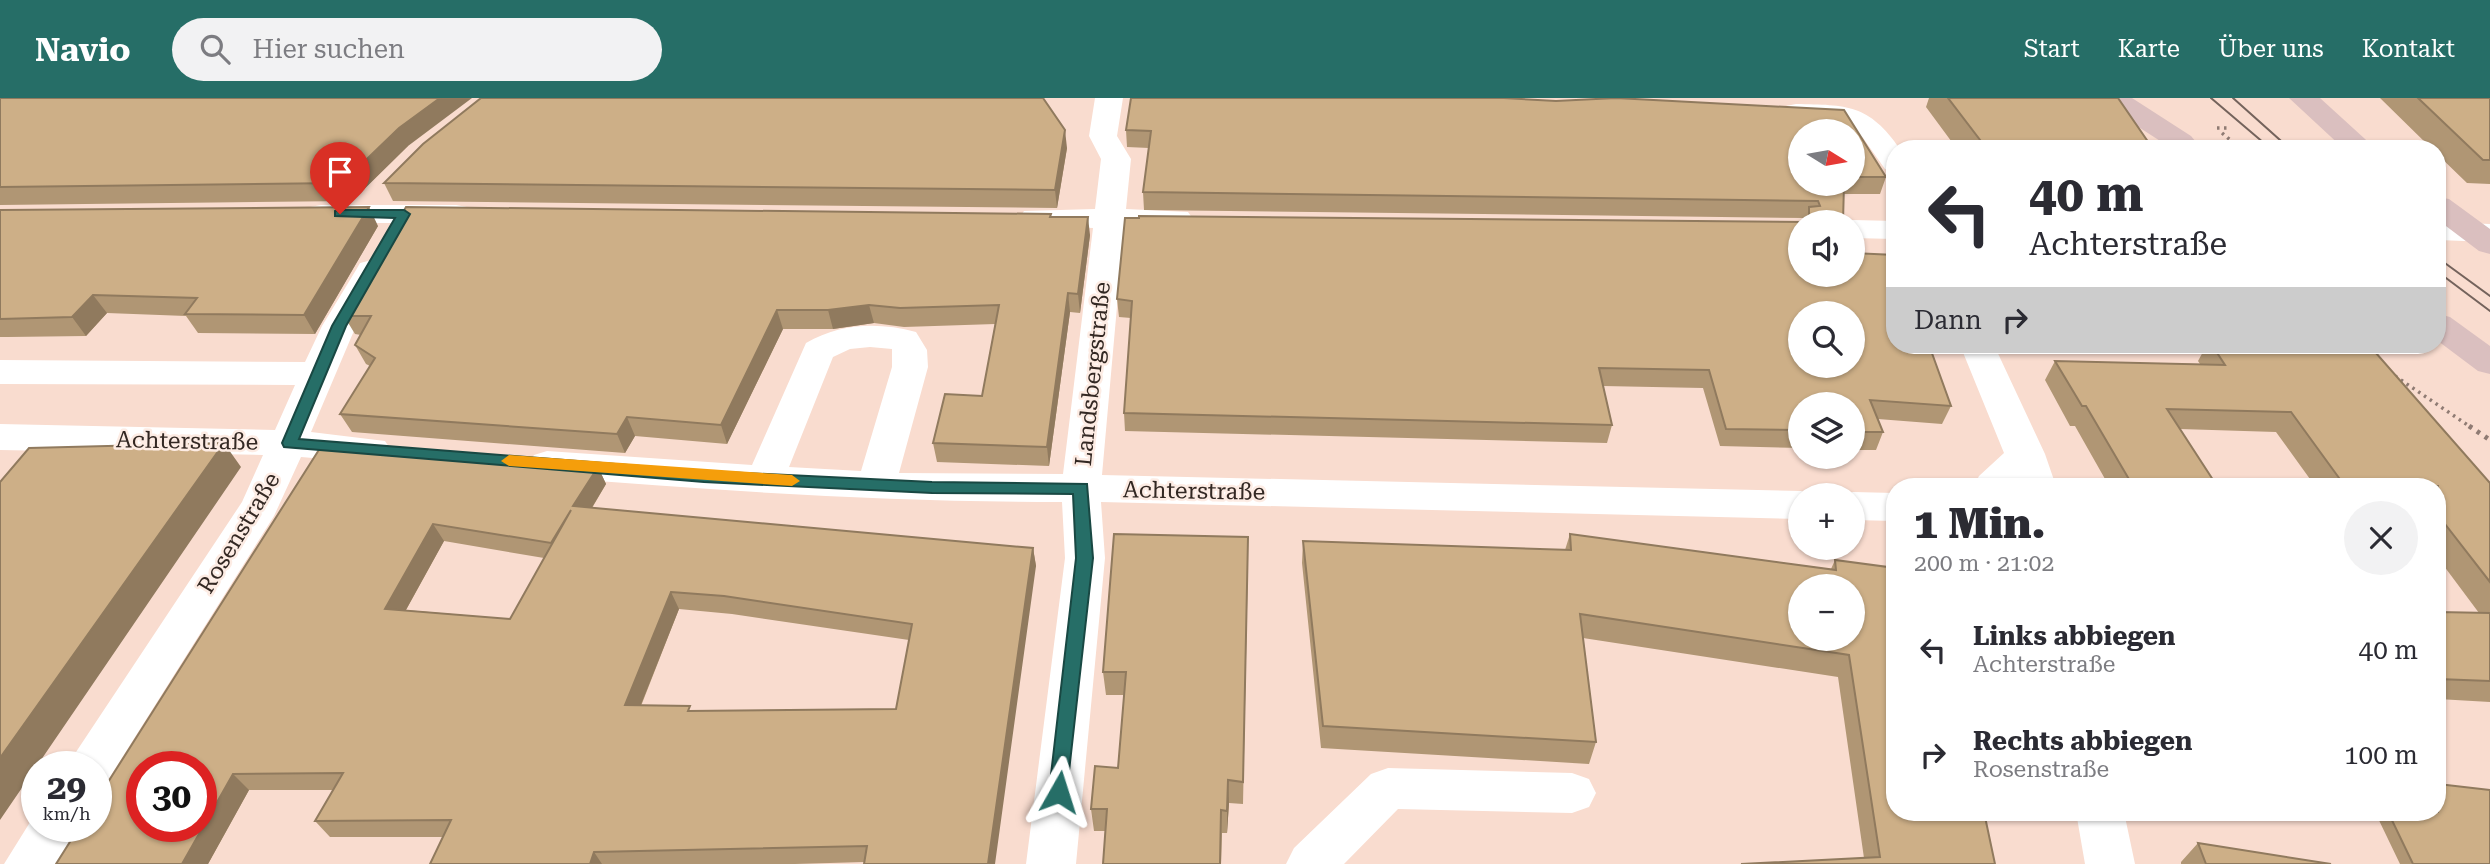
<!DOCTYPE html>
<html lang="de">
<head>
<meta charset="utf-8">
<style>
  body { margin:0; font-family:"Roboto Serif",serif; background:#f2f2f3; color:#2b2b33; height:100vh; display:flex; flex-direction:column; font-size:26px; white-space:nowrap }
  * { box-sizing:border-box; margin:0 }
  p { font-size:23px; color:#7c7c81 }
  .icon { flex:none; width:38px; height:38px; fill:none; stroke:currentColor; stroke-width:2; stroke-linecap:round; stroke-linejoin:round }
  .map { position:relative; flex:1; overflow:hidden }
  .details { position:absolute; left:1886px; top:380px; width:560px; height:343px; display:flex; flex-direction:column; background:#fff; border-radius:28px; box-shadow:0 2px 5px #0004 }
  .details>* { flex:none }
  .guide { position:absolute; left:1886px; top:42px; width:560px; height:214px; border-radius:28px; box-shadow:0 2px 5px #0004; background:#fff; color:#2b2b33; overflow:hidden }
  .needle { width:46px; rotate:101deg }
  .controls { position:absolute; left:1788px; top:21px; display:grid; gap:14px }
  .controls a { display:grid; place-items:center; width:77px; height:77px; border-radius:50%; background:#fff; box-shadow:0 2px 5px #0004; font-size:35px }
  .speed { position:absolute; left:21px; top:653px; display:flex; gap:14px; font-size:35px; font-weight:700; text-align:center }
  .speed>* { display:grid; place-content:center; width:91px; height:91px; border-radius:50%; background:#fff; box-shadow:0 2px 5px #0004; line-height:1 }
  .speed small { font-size:18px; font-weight:400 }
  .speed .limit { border:10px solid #d22; background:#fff; color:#111 }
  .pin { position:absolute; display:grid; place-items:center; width:60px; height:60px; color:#fff; margin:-72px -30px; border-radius:50% 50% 50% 0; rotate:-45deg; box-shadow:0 0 7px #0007 }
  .pin .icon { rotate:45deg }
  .me { position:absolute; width:77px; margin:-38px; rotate:6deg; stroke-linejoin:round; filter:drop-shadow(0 0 5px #0008) }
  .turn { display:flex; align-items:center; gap:24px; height:147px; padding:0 28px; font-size:32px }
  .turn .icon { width:91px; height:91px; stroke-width:2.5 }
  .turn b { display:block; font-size:49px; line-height:60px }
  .then { display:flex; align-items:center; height:66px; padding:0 28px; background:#0003; gap:14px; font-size:26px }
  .round { display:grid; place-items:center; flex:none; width:74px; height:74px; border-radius:37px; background:#f2f2f3 }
  .summary { display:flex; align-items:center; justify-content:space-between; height:119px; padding:0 28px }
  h1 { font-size:42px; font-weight:800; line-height:52px }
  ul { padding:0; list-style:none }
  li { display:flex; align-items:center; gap:21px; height:105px; padding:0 28px }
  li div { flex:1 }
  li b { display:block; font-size:26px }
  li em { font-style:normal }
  header { display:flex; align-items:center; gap:42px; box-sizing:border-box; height:98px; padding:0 35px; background:#266e67; color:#fff }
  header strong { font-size:33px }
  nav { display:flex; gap:38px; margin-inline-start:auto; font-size:24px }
  .search { width:490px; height:63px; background:#f2f2f3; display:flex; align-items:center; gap:18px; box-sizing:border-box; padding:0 24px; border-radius:38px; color:#7c7c81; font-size:26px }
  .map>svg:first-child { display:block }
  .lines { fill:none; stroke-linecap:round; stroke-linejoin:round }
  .path-far1 { stroke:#8f7b73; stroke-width:3.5; stroke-dasharray:2.5 4.5; stroke-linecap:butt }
  .path { stroke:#8f7b73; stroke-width:5; stroke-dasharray:3.5 6; stroke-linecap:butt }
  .minor { fill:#fff; fill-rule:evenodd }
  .major { fill:#dabfbf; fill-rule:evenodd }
  .tram { stroke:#74635c; stroke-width:2 }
  .wall { fill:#b09674; fill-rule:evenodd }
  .shaded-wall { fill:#907a5e }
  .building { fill:#cdaf87; stroke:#907a5e; stroke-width:2; fill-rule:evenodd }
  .route { fill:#266e67; stroke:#194843; stroke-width:2 }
  .slow { fill:#f59e0b }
  .labels { text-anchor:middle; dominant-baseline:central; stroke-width:5; stroke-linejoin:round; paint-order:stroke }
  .street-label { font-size:23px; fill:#332823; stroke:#fdece4 }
</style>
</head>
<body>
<header>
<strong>Navio</strong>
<div class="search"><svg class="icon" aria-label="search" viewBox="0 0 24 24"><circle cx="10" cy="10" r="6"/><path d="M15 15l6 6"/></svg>Hier suchen</div>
<nav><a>Start</a><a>Karte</a><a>Über uns</a><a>Kontakt</a></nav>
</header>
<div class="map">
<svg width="2490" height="766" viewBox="0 0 2490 766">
  <rect width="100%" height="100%" fill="#f9dccf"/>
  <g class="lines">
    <path class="path-far1" d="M2217,30H2230
      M2222,35L2241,51
      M2395,278L2472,330"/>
    <path class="path" d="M2469,328L2490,342"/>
    <path class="minor" d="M1095,0H1123L1117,38L1131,61L1126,111L1188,114L1193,121L1188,128L1124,130L1102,377L1801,393L1815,397H1801V421L1101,404L1105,460L1076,766H1026L1065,460L1062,404C890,404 719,393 547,379L534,375L528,366L534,357L547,353L752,367L806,245C841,225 878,224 916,234L927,252L928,269L899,375L1063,376L1093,130L1024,127L1019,120L1024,113L1095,111L1101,61L1089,38ZM870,249L892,251V269L861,373L789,369L833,259L850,251Z
      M1796,6C1847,7 1869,6 1900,51H1895V74L1885,71L1863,40L1846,26L1786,20L1782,14L1786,8Z
      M321,107H456L467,109L472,116L467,123L456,125H321L310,123L305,116L310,109Z
      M1853,122L1895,123V141L1853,140V124H1842Z
      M2438,124L2490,126V144L2438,142Z
      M372,162L384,165L388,172L356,228L311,334L385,343L391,352L385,361L372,365L301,359L274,418L108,682L96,686V668H69L76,654L242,404L263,357L0,352V326L275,332L295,287L0,286V262L305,264L322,228L356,172L360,165Z
      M1960,247H1994L2045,356L2056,388H1974L1979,378L2004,355Z
      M1853,394L1895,395V423L1853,422V397H1842Z
      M1388,670L1572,675L1589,681L1596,695L1589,709L1572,715L1398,711L1344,766H1286L1294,750L1371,676Z
      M37,713V728H78L56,766H4Z
      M2076,714H2124L2135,766H2085Z"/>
    <path class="major" d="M2099,0H2132L2191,38L2196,44L2191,50H2171L2103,6Z
      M2289,0H2320L2376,51H2344Z
      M2438,99L2449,101L2490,131V156L2479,153L2438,122Z
      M2438,216L2450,219L2490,248V276L2478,273L2438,243Z"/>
    <path class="tram" d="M2211,0L2271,51
      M2233,0L2290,51
      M2438,160L2490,198
      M2438,174L2490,213"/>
  </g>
  <path class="wall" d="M0,0L408,48L352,103L0,107Z
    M1131,0H1504L1556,3L1616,0L1844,12L1886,79L1880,96H1844L1843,124H1801V177H1853V155L1895,157V247H1929L1951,308L1942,326L1878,321L1883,334L1876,352H1853V306H1801V350L1720,348L1703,290L1603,288L1612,327L1607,345L1125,333L1124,315L1131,220L1119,219L1117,201L1125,120H1139V118L1805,124L1806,120L1144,112L1143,94L1149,50L1127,49L1126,32ZM1801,33H1853V86H1801ZM1801,215H1853V268H1801Z
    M1929,0H2118L2153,51H1957L1926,9Z
    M2380,0H2490V86L2467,85L2438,57V51H2432Z
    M1067,50L1057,110L393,103L384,85Z
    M0,112L378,128L315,236L198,235L186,218L107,215L86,238L8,239H0Z
    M1051,119L1090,137L1080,215L1070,214L1049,368L937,364L933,345L982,298L995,226L904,229L874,225L833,231H783L727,346L635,338L625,355L352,334L340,316L370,268L366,266L355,247L361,237L355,236L344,218Z
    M2201,247H2369L2490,385V604L2438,601V514L2479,515L2438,460V388H2315L2276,334L2180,331L2217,388H2109L2075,328H2070L2045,282L2055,263L2200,266L2198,263L2204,252Z
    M322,347L598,369L606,386L592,410L1033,450L1036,468L864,764L795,766H430L443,739H330L315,723L333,692H249L208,766H56ZM444,443L544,460L510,521L406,512ZM679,511L732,516L909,542L896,611L693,613L641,608Z
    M1570,436L1831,471L1835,462L1995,766L1864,760L1838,579L1583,540L1596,644L1589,666L1321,650L1302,465L1303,443L1565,452Z
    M1248,463L1243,706L1229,705L1227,735H1222L1221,766H1103L1105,733H1094L1091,711L1118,670L1124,597H1106L1103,574Z
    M2375,714H2438L2490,766H2400Z
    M2198,745L2331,766H2181V764Z"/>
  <path class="shaded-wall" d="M440,0H472L408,48L352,103L342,85L399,30Z
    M1065,32L1067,50L1057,110L1055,92Z
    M369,109L378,128L315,236L304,217Z
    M1088,119L1090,137L1080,215L1078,196Z
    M1068,195L1070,214L1049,368L1047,349Z
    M93,197L107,215L86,238L72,219Z
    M869,207L874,225L833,231L828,212Z
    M777,212L783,231L727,346L721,327Z
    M627,319L635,338L625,355L617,336Z
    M224,345L241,369L0,722V660Z
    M598,369L606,386L582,426L573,408Z
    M433,426L444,443L397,528L385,511Z
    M1033,450L1036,468L995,766H988Z
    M671,494L679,511L634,624L625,607Z
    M233,676L249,692L208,766H182Z
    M1228,682L1229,705L1227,735V713Z
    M594,754L602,766H590Z"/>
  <path class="building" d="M0,0H440L399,30L342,85L0,89Z
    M481,0H1043L1065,32L1055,92L384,85L423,46Z
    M1131,0H1504L1556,3L1616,0L1844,12L1886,79H1853V33H1801V86H1844L1843,124H1801V177H1853V155L1895,157V247H1929L1951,308L1870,302L1883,334H1853V306H1801V332L1726,331L1709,272L1599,270L1612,327L1124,315L1132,203L1117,201L1125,120H1139V118L1809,124V109L1820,108L1818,103L1143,94L1151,33L1126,32ZM1801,215H1853V268H1801Z
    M1948,0H2118L2153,51H1987Z
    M2418,0H2490V62H2483Z
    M369,109L304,217L185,216L197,200L93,197L72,219L0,221V112Z
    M406,109L1051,116L1050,119H1088L1078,196L1068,195L1047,349L933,345L945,296L982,298L999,207L900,210L869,207L828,212H777L721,327L627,319L617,336L340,316L375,260L355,247L371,218H344Z
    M2212,247H2369L2490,385V484L2438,417V388H2365L2358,384H2342L2291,314L2167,311L2217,388H2133L2086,308H2082L2055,263L2225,267Z
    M224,345L0,660V384L29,350Z
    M322,347L598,369L573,408L1033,450L988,766H864L867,748L594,754L590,766H430L451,722L315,723L343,675L233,676L182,766H56L80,728H96V703ZM571,412L510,521L385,511L433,426L551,445ZM671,494L724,498L912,526L896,611L688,613L690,608L625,607ZM142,668H201V728H142Z
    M1114,436L1248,439L1243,684L1228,682L1227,713L1221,712L1220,766H1103L1107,711H1091L1095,668L1118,670L1126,574H1103Z
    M1570,436L1836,472L1835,462L1895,470V714H1984L1995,766H1741L1880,759L1849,557L1580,516L1596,644L1323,628L1303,443L1571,452ZM1801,488H1853V541H1801Z
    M2438,514L2490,515V583L2438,581Z
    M2438,686L2490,692V766H2413L2388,714H2438Z
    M2198,745L2331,766H2206Z"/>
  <path class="route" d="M340,112H404L410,116L346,228L299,341L704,373L932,384L1087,386L1093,460L1066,700L1059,703L1052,700L1049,694L1076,460L1073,396L932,395L704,384L284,349L282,345L332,228L395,120L335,118V113Z"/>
  <path class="slow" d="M509,357L792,377L800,383L792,388L509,368L501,363Z"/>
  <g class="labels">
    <g class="street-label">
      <text transform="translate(1093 276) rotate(-84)">Landsbergstraße</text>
      <text transform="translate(187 343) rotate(1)">Achterstraße</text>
      <text transform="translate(1194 393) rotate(1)">Achterstraße</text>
      <text transform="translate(239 435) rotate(-59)">Rosenstraße</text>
    </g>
  </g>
</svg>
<div class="controls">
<a><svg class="needle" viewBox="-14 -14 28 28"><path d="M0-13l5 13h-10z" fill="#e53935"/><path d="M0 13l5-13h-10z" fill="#7c7c81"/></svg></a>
<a><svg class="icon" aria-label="sound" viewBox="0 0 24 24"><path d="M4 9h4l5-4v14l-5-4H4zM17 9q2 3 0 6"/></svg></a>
<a><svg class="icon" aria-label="search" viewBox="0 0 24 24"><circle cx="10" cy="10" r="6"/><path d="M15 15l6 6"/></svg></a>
<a><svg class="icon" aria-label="layers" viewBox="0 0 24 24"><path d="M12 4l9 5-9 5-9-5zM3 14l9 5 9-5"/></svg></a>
<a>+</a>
<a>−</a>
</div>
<div class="speed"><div>29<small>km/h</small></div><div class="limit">30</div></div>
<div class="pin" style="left:340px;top:116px;background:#d93025"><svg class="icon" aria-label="arrive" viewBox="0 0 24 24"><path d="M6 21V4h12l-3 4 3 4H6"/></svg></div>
<svg class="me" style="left:1059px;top:694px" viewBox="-20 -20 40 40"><path d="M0-17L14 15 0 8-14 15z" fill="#266e67" stroke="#fff" stroke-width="4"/></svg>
<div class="guide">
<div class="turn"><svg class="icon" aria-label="left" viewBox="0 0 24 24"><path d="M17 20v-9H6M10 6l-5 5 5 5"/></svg><div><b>40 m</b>Achterstraße</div></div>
<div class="then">Dann<svg class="icon" aria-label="right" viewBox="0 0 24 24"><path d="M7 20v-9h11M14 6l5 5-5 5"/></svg></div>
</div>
<section class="details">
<div class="summary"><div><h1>1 Min.</h1><p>200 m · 21:02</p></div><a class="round"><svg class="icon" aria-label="close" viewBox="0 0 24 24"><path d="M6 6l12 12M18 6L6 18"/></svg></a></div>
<ul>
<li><svg class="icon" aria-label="left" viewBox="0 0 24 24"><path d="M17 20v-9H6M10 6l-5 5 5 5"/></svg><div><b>Links abbiegen</b><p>Achterstraße</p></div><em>40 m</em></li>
<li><svg class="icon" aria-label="right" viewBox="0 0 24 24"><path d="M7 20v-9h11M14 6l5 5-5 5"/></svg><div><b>Rechts abbiegen</b><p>Rosenstraße</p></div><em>100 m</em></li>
</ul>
</section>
</div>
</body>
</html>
